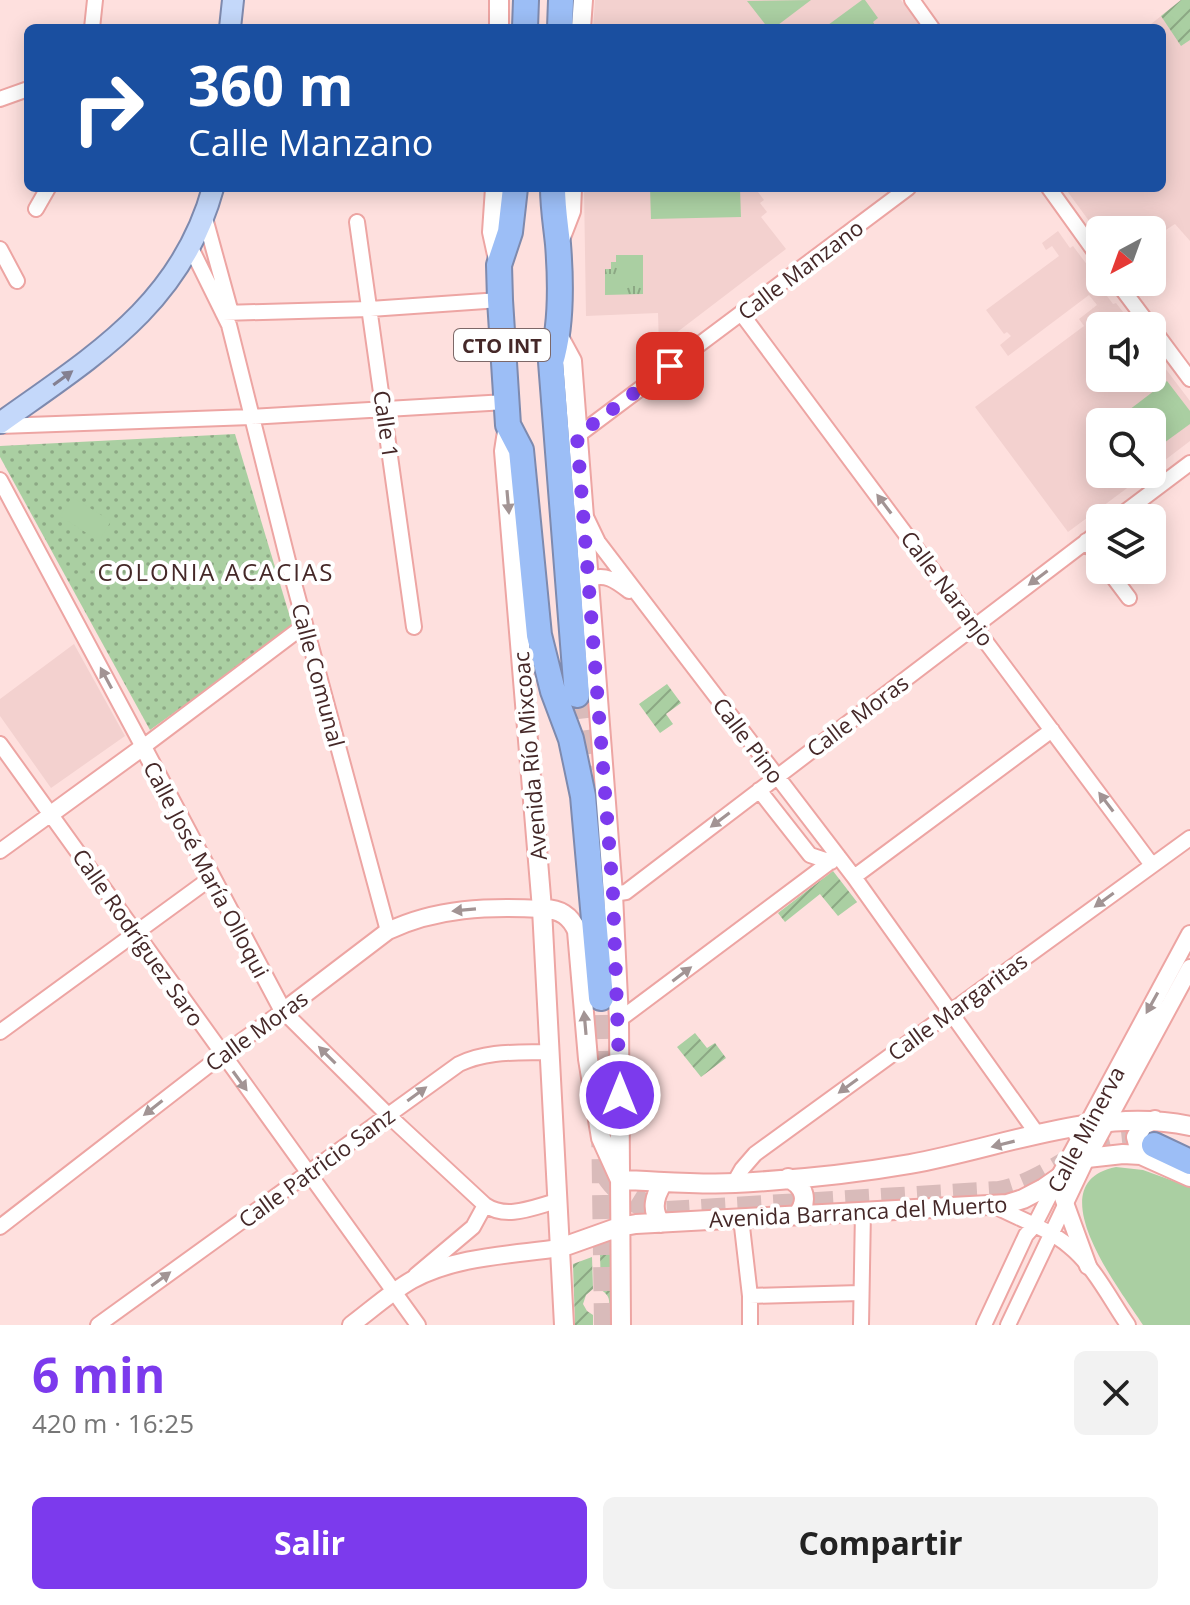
<!DOCTYPE html>
<html lang="es">
<head>
<meta charset="utf-8">
<style>
  body { margin:0; font-family:"Open Sans",sans-serif; background:#f2f2f2; color:#222; height:100vh; display:flex; flex-direction:column; font-size:30px; white-space:nowrap }
  * { box-sizing:border-box; margin:0 }
  p { font-size:26px; color:#767676 }
  .icon { flex:none; width:44px; height:44px; fill:none; stroke:currentColor; stroke-width:2; stroke-linecap:round; stroke-linejoin:round }
  .map { position:relative; height:1325px; overflow:hidden }
  .sheet { display:flex; flex-direction:column; background:#fff; flex:1 }
  .sheet>* { flex:none }
  .banner { position:absolute; left:24px; top:24px; width:1142px; height:168px; border-radius:12px; box-shadow:0 4px 20px #0003; background:#1a4fa0; color:#fff; overflow:hidden }
  .needle { width:52px; rotate:221deg }
  .fabs { position:absolute; left:1086px; top:216px; display:grid; gap:16px }
  .fabs a { display:grid; place-items:center; width:80px; height:80px; border-radius:12px; background:#fff; box-shadow:0 4px 20px #0003; font-size:40px }
  .pin { position:absolute; display:grid; place-items:center; width:68px; height:68px; color:#fff; margin:-34px; border-radius:16px; box-shadow:0 4px 12px #0006 }
  .me { position:absolute; width:88px; margin:-44px; rotate:0deg; stroke-linejoin:round; filter:drop-shadow(0 0 6px #0008) }
  .turn { display:flex; align-items:center; gap:28px; height:168px; padding:0 32px; font-size:36px }
  .turn .icon { width:104px; height:104px; stroke-width:2.5 }
  .turn b { display:block; font-size:56px; line-height:68px }
  .round { display:grid; place-items:center; flex:none; width:84px; height:84px; border-radius:12px; background:#f2f2f2 }
  .summary { display:flex; align-items:center; justify-content:space-between; height:136px; padding:0 32px }
  h1 { font-size:48px; font-weight:700; line-height:60px; color:#7c3aed }
  .button { display:flex; gap:16px; margin-top:auto; padding:16px 32px }
  .button a { flex:1; height:92px; border-radius:12px; background:#7c3aed; color:#fff; font-size:32px; font-weight:700; line-height:92px; text-align:center }
  .button a+a { background:#f2f2f2; color:#222 }
  .map>svg:first-child { display:block }
  .built { fill:#f3d1cf }
  .grass { fill:url(#grass-tufts) }
  .park { fill:url(#park-dots) }
  .garden { fill:url(#garden-furrows) }
  .pitch { fill:#aacfa2 }
  .lines { fill:none; stroke-linecap:round; stroke-linejoin:round }
  .motorway-tunnel { stroke:#d9bbba; stroke-width:24; stroke-dasharray:24 12; stroke-linecap:butt }
  .minor-casing { stroke:#eda5a3; stroke-width:18 }
  .tertiary-casing { stroke:#eda5a3; stroke-width:20 }
  .secondary-casing { stroke:#eda5a3; stroke-width:22 }
  .primary-casing { stroke:#7e8aae; stroke-width:24 }
  .motorway-casing { stroke:#7e8aae; stroke-width:28 }
  .minor { stroke:#fff; stroke-width:14 }
  .tertiary { stroke:#fff; stroke-width:16 }
  .secondary { stroke:#fff; stroke-width:18 }
  .primary { stroke:#c4d8fa; stroke-width:20 }
  .motorway { stroke:#9cbef6; stroke-width:24 }
  .oneway { fill:#848091 }
  .oneway2 { fill:#a29494 }
  .route { stroke:#7c3aed; stroke-width:14; stroke-dasharray:0 25.2 }
  .labels { text-anchor:middle; dominant-baseline:central; stroke-width:8; stroke-linejoin:round; paint-order:stroke }
  .shield { fill:#fff; stroke:#7d6868; stroke-width:2 }
  .shield-label { font-size:20px; font-weight:bold; fill:#452828 }
  .street-label { font-size:22px; fill:#452828; stroke:#fff }
  .neighbourhood-label { font-size:24px; letter-spacing:2px; fill:#452828; stroke:#fff }
</style>
</head>
<body>
<div class="map">
<svg width="1190" height="1325" viewBox="0 0 1190 1325">
  <defs>
    <pattern id="grass-tufts" width="24" height="20" patternUnits="userSpaceOnUse" patternTransform="scale(2)"><rect width="24" height="20" fill="#aacfa2"/><path d="M3 7l-1-3M5 7V3M7 7l1-3M15 17l-1-3M17 17v-4M19 17l1-3" fill="none" stroke="#8ca884"/></pattern>
    <pattern id="park-dots" width="8" height="8" patternUnits="userSpaceOnUse" patternTransform="scale(2)"><rect width="8" height="8" fill="#aacfa2"/><path d="M2 2h.1M6 6h.1" fill="none" stroke="#8ca884" stroke-width="1.8" stroke-linecap="round"/></pattern>
    <pattern id="garden-furrows" width="10" height="10" patternUnits="userSpaceOnUse" patternTransform="scale(2)"><rect width="10" height="10" fill="#aacfa2"/><path d="M-1 1l2-2M0 10L10 0M9 11l2-2" fill="none" stroke="#8ca884"/></pattern>
  </defs>
  <rect width="100%" height="100%" fill="#fee0de"/>
  <path class="built" d="M595,0H901L921,28H593Z
    M1181,0H1190V241L1175,224L1152,239V230H1100V236L1065,188H1162V28H1146Z
    M584,188H755L764,200L760,203L767,212L761,217L786,249L659,346L658,313L586,316Z
    M1058,231L1070,248L1073,246L1103,286L1101,288L1113,304L1116,303L1134,326H1100V378H1152V351L1190,401V441L1152,470V422H1100V474H1146L1068,532L975,407L1084,326L1079,319L1097,305L1089,295L1008,356L1000,345L1011,336L1007,332L1004,334L986,310L1059,256L1052,246L1046,250L1042,243Z
    M74,644L125,736L51,788L0,716V699Z"/>
  <path class="grass" d="M616,255H643V294L605,295V269H611V262H616Z"/>
  <path class="park" d="M235,434L293,627L150,730L0,457V446Z"/>
  <path class="garden" d="M1181,0H1190V40L1181,46L1161,16Z
    M667,684L681,703L666,714L673,724L660,733L639,704Z
    M833,871L857,902L838,916L820,894L785,922L778,913Z
    M695,1033L707,1048L715,1043L726,1058L701,1077L677,1047Z
    M612,1250L613,1325H601V1315C612,1308 612,1296 601,1290L600,1254Z
    M592,1257L593,1289L586,1295L583,1304L587,1311L593,1315V1325H575L573,1264Z"/>
  <path class="pitch" d="M811,0L774,28H768L747,1Z
    M862,0H865L878,18L873,22L877,28H830L828,25Z
    M650,188H740L741,217L651,219Z
    M1167,381L1190,411V424L1157,448L1152,442V422H1138L1129,410Z
    M72,497L111,521L99,541L60,516Z
    M1116,1167L1143,1170L1190,1187V1325H1143C1122,1292 1035,1183 1116,1167Z"/>
  <g class="lines">
    <path class="motorway-tunnel" d="M577,695L586,771
      M601,979L606,1325
      M607,1174C620,1195 643,1207 667,1213L999,1193C1055,1183 1094,1127 1154,1145"/>
    <defs>
      <path id="minor" d="M912,0L932,28
        M92,28L95,0
        M0,99L28,89
        M1049,188L1100,259
        M36,209L48,188
        M205,218L230,309
        M357,222L414,627
        M191,248L229,325L289,565L388,931
        M0,249L17,281
        M1117,282L1150,326
        M223,313L370,309L500,300
        M741,313L1152,865
        M1152,328L1190,379
        M0,426L251,417L506,402
        M577,436L908,188
        M0,480L143,747L305,625
        M1117,518L1190,463
        M587,519L598,542L854,877L1038,1135
        M1086,541L1100,559
        M1108,570L1129,598
        M588,580C605,572 616,581 629,591
        M0,744L418,1325
        M759,790L810,855L831,862
        M0,851L51,814
        M854,877L1052,730
        M613,894L626,892L1100,531
        M619,1020L838,856
        M0,1032L211,878
        M734,1183L742,1169L755,1154L1190,838
        M993,1205C1017,1218 1047,1228 1069,1246C1094,1266 1110,1299 1128,1325
        M741,1218L750,1296V1325
        M0,1227L222,1055L283,1011L388,1115L485,1205C507,1220 534,1207 557,1201
        M416,1275L473,1227L485,1205
        M750,1296L860,1293
        M98,1325L459,1064C488,1050 518,1053 550,1052
        M861,1325L863,1211
        M984,1325L1026,1235L1034,1226L1057,1181
        M1008,1325L1087,1159"/>
      <path id="tertiary" d="M51,814L143,747L283,1011L388,931C436,908 489,906 542,909
        M1087,1158L1190,968
        M1088,1266L1057,1181L1190,934
        M351,1325C371,1310 391,1292 412,1280C456,1256 511,1255 560,1248"/>
      <path id="secondary" d="M499,0V28
        M581,28L583,0
        M495,188L492,232L499,264
        M559,242L571,211L572,188
        M559,337L572,361L613,894L619,1020L621,1325
        M508,425L504,451L542,909L564,1325
        M542,909C559,908 571,916 577,931L588,1059L601,1138L620,1180C658,1181 697,1185 735,1183C793,1180 853,1174 910,1164C1001,1148 1097,1106 1190,1126
        M1149,1157L1140,1152L1136,1137L1143,1125L1155,1120
        M788,1178C805,1186 809,1201 797,1215
        M661,1223C650,1210 655,1195 663,1183
        M560,1248L619,1227L636,1224L1007,1204L1023,1199L1044,1188L1087,1158L1123,1154L1141,1155L1190,1177"/>
      <path id="primary" d="M230,28L233,0
        M0,423C92,357 181,305 213,188"/>
      <path id="motorway" d="M525,28L526,0
        M560,28L561,0
        M515,188L510,232L499,265L500,300L508,425L521,450L539,635L553,691L571,739L583,796L601,998
        M553,188C553,207 556,225 558,244C561,282 562,326 551,362L577,695
        M1154,1145L1190,1162"/>
    </defs>
    <use href="#minor" class="minor-casing"/>
    <use href="#tertiary" class="tertiary-casing"/>
    <use href="#secondary" class="secondary-casing"/>
    <use href="#primary" class="primary-casing"/>
    <use href="#motorway" class="motorway-casing"/>
    <use href="#minor" class="minor"/>
    <use href="#tertiary" class="tertiary"/>
    <use href="#secondary" class="secondary"/>
    <use href="#primary" class="primary"/>
    <use href="#motorway" class="motorway"/>
  </g>
  <defs><path id="oneway-solid" d="M-6-.8H1V-3.2L6.5 0L1 3.2V.8H-6Z" transform="scale(2)"/></defs>
  <use class="oneway" href="#oneway-solid" transform="translate(63 378) rotate(-36)"/>
  <g class="oneway2">
    <use href="#oneway-solid" transform="translate(508 502) rotate(85)"/>
    <use href="#oneway-solid" transform="translate(884 504) rotate(-127)"/>
    <use href="#oneway-solid" transform="translate(1038 578) rotate(143)"/>
    <use href="#oneway-solid" transform="translate(106 678) rotate(-118)"/>
    <use href="#oneway-solid" transform="translate(1106 802) rotate(-127)"/>
    <use href="#oneway-solid" transform="translate(720 820) rotate(143)"/>
    <use href="#oneway-solid" transform="translate(1104 900) rotate(144)"/>
    <use href="#oneway-solid" transform="translate(464 910) rotate(175)"/>
    <use href="#oneway-solid" transform="translate(682 974) rotate(-37)"/>
    <use href="#oneway-solid" transform="translate(1152 1003) rotate(119)"/>
    <use href="#oneway-solid" transform="translate(585 1023) rotate(-95)"/>
    <use href="#oneway-solid" transform="translate(327 1055) rotate(-135)"/>
    <use href="#oneway-solid" transform="translate(240 1081) rotate(54)"/>
    <use href="#oneway-solid" transform="translate(848 1086) rotate(144)"/>
    <use href="#oneway-solid" transform="translate(417 1094) rotate(-36)"/>
    <use href="#oneway-solid" transform="translate(153 1108) rotate(142)"/>
    <use href="#oneway-solid" transform="translate(1003 1144) rotate(166)"/>
    <use href="#oneway-solid" transform="translate(161 1279) rotate(-36)"/>
  </g>
  <g class="lines">
    <path class="route" d="M620,1095L613,894L577,436L670,366"/>
  </g>
  <g class="labels">
    <rect class="shield" x="454" y="329" width="96" height="32" rx="6"/>
    <g class="shield-label">
      <text x="502" y="345">CTO INT</text>
    </g>
    <g class="street-label">
      <text transform="translate(800 269) rotate(-37)">Calle Manzano</text>
      <text transform="translate(387 424) rotate(82)">Calle 1</text>
      <text transform="translate(948 588) rotate(53)">Calle Naranjo</text>
      <text transform="translate(319 675) rotate(75)">Calle Comunal</text>
      <text transform="translate(857 715) rotate(-37)">Calle Moras</text>
      <text transform="translate(749 740) rotate(53)">Calle Pino</text>
      <text transform="translate(529 756) rotate(-95)">Avenida Río Mixcoac</text>
      <text transform="translate(207 869) rotate(62)">Calle José María Olloqui</text>
      <text transform="translate(139 937) rotate(55)">Calle Rodríguez Saro</text>
      <text transform="translate(957 1006) rotate(-36)">Calle Margaritas</text>
      <text transform="translate(256 1030) rotate(-36)">Calle Moras</text>
      <text transform="translate(1085 1129) rotate(-62)">Calle Minerva</text>
      <text transform="translate(316 1167) rotate(-36)">Calle Patricio Sanz</text>
      <text transform="translate(858 1211) rotate(-3)">Avenida Barranca del Muerto</text>
    </g>
    <g class="neighbourhood-label">
      <text x="216" y="571">COLONIA ACACIAS</text>
    </g>
  </g>
</svg>
<div class="fabs">
<a><svg class="needle" viewBox="-14 -14 28 28"><path d="M0-13l5 13h-10z" fill="#e53935"/><path d="M0 13l5-13h-10z" fill="#767676"/></svg></a>
<a><svg class="icon" aria-label="sound" viewBox="0 0 24 24"><path d="M4 9h4l5-4v14l-5-4H4zM17 9q2 3 0 6"/></svg></a>
<a><svg class="icon" aria-label="search" viewBox="0 0 24 24"><circle cx="10" cy="10" r="6"/><path d="M15 15l6 6"/></svg></a>
<a><svg class="icon" aria-label="layers" viewBox="0 0 24 24"><path d="M12 4l9 5-9 5-9-5zM3 14l9 5 9-5"/></svg></a>
</div>
<div class="pin" style="left:670px;top:366px;background:#d93025"><svg class="icon" aria-label="arrive" viewBox="0 0 24 24"><path d="M6 21V4h12l-3 4 3 4H6"/></svg></div>
<svg class="me" style="left:620px;top:1095px" viewBox="-20 -20 40 40"><circle r="17" fill="#7c3aed" stroke="#fff" stroke-width="3"/><path d="M0-11L8 9 0 5-8 9z" fill="#fff"/></svg>
<div class="banner">
<div class="turn"><svg class="icon" aria-label="right" viewBox="0 0 24 24"><path d="M7 20v-9h11M14 6l5 5-5 5"/></svg><div><b>360 m</b>Calle Manzano</div></div>
</div>
</div>
<section class="sheet">
<div class="summary"><div><h1>6 min</h1><p>420 m · 16:25</p></div><a class="round"><svg class="icon" aria-label="close" viewBox="0 0 24 24"><path d="M6 6l12 12M18 6L6 18"/></svg></a></div>
<div class="button"><a>Salir</a><a>Compartir</a></div>
</section>
</body>
</html>
